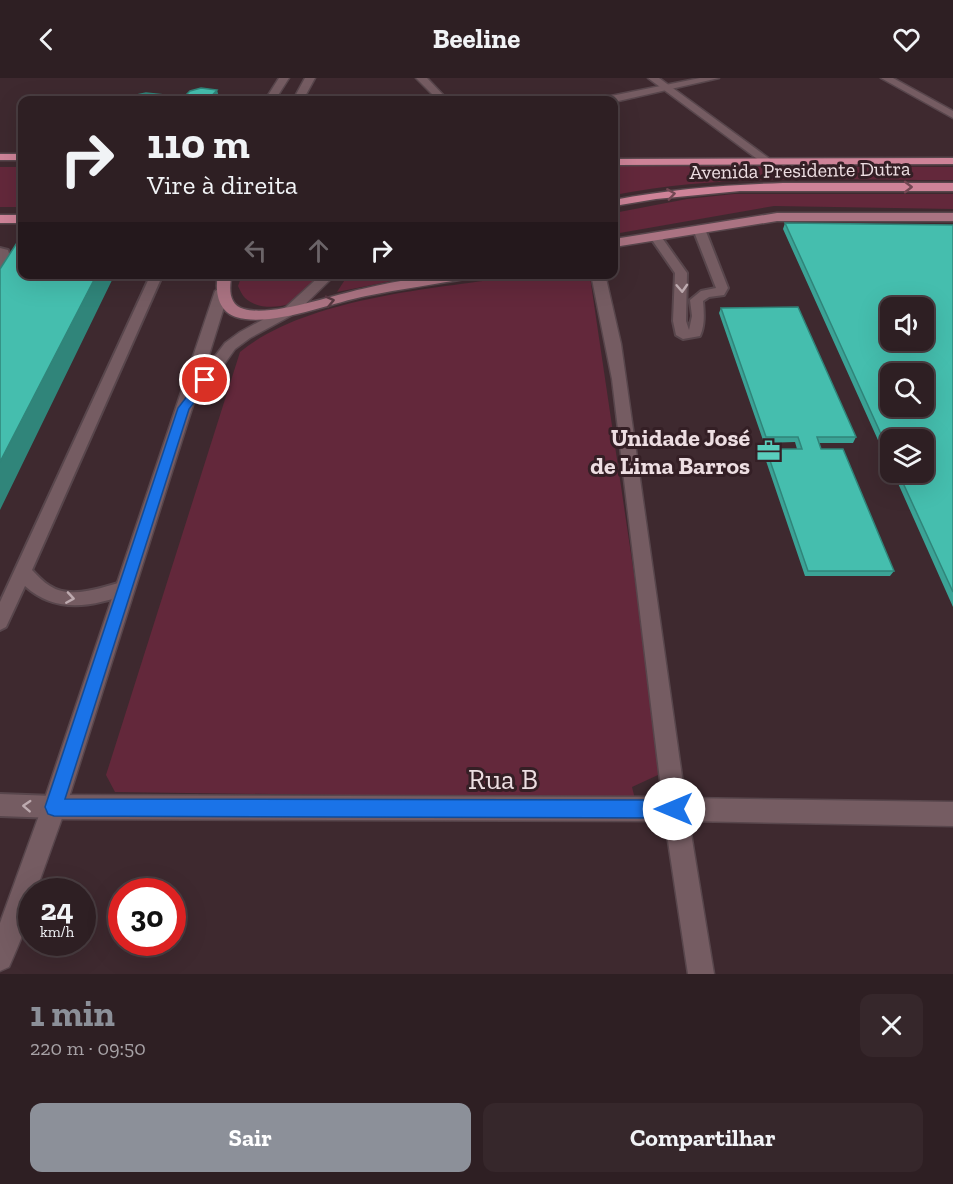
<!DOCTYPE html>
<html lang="pt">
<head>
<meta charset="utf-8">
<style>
  body { margin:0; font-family:"Zilla Slab",serif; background:#36272b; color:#f1f3f6; height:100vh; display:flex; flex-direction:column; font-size:22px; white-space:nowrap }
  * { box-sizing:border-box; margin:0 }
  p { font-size:20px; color:#a7a2a6 }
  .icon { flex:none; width:33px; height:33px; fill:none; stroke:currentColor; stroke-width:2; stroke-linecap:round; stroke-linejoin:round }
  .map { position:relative; height:896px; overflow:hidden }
  .sheet { display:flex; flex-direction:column; background:#2e1f23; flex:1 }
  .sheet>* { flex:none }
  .top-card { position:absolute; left:18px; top:18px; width:600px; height:183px; border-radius:12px; box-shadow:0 6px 24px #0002,0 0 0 2px #493d41; background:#2e1f23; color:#f1f3f6; overflow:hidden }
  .fabs { position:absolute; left:880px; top:219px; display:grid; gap:12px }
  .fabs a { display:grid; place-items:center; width:54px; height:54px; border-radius:12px; background:#2e1f23; box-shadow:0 6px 24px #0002,0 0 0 2px #493d41; font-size:30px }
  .speed { position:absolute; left:18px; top:800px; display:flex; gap:12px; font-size:30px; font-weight:700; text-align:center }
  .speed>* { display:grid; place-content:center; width:78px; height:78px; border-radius:50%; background:#2e1f23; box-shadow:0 6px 24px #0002,0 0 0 2px #493d41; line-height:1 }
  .speed small { font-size:15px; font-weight:400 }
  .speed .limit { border:9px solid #d22; background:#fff; color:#111 }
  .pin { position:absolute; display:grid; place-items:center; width:51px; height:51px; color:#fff; margin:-26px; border:3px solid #fff; border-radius:50%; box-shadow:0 2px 6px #0007 }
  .me { position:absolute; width:66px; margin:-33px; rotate:270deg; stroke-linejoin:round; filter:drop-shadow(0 0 4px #0008) }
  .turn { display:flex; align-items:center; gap:21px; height:126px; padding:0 30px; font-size:27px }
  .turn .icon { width:78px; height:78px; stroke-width:2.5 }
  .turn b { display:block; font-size:42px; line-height:51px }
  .lanes { display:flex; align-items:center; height:57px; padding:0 30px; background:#0003; justify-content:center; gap:30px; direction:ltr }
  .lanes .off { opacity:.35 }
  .round { display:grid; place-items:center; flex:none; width:63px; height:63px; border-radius:12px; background:#36272b }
  .summary { display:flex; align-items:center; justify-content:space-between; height:102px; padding:0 30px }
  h1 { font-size:36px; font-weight:700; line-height:45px; color:#8c9099 }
  .action { display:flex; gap:12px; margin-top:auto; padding:12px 30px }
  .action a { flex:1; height:69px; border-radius:12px; background:#8c9099; color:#fff; font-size:24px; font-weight:700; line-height:69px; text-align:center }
  .action a+a { background:#36272b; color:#f1f3f6 }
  header { display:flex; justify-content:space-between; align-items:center; height:78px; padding:0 30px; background:#2e1f23; font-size:27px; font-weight:700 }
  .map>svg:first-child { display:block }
  .green { fill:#63283b }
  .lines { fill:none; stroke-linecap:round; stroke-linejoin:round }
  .lane-casing { stroke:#58464c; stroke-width:4 }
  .street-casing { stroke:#58464c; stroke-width:3 }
  .secondary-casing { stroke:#58464c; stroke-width:3 }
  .primary-casing { stroke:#58464c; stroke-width:3 }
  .highway-casing { stroke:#58464c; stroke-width:3 }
  .lane { fill:#755c62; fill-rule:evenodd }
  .street { fill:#755c62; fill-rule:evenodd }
  .secondary { fill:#755c62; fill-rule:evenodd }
  .primary { fill:#aa7382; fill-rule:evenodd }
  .highway { fill:#ce8398; fill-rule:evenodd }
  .wall { fill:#3ba396 }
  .shaded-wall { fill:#30857a }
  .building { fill:#45beae; stroke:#30857a; stroke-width:1.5; fill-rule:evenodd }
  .oneway { stroke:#724753 }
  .oneway2 { stroke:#bdaaaf }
  .oneway3 { stroke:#573841 }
  .route { fill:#1a73e8; stroke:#114b97; stroke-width:1.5 }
  .labels { text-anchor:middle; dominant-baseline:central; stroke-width:6; stroke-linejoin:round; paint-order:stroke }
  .far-street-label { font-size:20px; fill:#eddee2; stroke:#341f25 }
  .poi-label { font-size:24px; font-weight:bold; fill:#eddee2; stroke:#341f25; text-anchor:end }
  .near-street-label { font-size:28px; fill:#eddee2; stroke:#341f25 }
</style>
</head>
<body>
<header><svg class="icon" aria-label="back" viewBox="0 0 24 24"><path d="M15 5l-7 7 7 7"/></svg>Beeline<svg class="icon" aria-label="heart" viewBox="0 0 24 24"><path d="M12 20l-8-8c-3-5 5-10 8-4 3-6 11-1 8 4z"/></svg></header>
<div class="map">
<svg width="953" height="896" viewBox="0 0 953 896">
  <rect width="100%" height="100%" fill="#3e292f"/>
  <path class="green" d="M614,88L953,89V102C839,102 726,95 614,117Z
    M0,89H22V129H0Z
    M734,116H953V131L774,128L614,156V135L687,121Z
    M242,197H319C314,203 310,211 304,217C292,230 260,234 245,220C242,217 240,212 238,208Z
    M348,197H390L407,200L337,214Z
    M528,197H588L590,199L659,665L658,697L632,709L635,721L115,714L106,697L240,274C309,218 441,210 528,197Z"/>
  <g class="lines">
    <defs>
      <path id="lane" d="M699,148L705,151L728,210L724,217L709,219L703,223C704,235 705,247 700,258L683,261L676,257L673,243L675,195L650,159L656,156L660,157L687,195L686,243L689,252L692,238L690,222L701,213L716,210L693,151Z
        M0,170L8,172L12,185L4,196L0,197Z
        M151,196H163L32,492C38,498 43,504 50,508C71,522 103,509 125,503L131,505L134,510L131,515C94,528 57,537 25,508L6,549L0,552V524Z
        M0,716L54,718L62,721L65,729L62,737L54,740L0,738Z"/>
      <path id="street" d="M416,0H427L448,22H438Z
        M700,0H719L614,24L601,22L606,19Z
        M881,0H893L953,33V40Z
        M591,196H605L621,266L685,720L953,724V748L689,743L714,896H688L665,743L54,741L46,737L42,729L46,721L54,717L662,719L612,301Z"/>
      <path id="secondary" d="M279,0H289L275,22H265Z
        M305,0H315L303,22H293Z
        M648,0H659L774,84L768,87L764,86Z
        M322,196H336L296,235L250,260L235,271L198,323L194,324L66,729L36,813H32C32,838 19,866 9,889L0,893V845L42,729L215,213L222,209L229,213L204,293L225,265L240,254L286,229Z"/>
      <path id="primary" d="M777,135H953V143H777L614,169V161Z
        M218,196H232C229,209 228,227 244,231C272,239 333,217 362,211C400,202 439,196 477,196L471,200C436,206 401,211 366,218C330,225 270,250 236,239C217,233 215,212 218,196Z"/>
      <path id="highway" d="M0,76H22V82H0Z
        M953,80V86L614,87V81Z
        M783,105H953V113H740L656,121L614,128V122C670,111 726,107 783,105Z
        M0,137H22V145H0Z"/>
    </defs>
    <use href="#lane" class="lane-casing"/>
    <use href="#street" class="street-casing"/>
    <use href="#secondary" class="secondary-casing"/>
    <use href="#primary" class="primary-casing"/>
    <use href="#highway" class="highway-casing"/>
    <use href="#lane" class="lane"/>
    <use href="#street" class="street"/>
    <use href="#secondary" class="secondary"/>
    <use href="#primary" class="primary"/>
    <use href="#highway" class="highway"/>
  </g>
  <path class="wall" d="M785,145L953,147V529L893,394H924L891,362V391L783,151Z
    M721,230L856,359L853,365H819L821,371L894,493L890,498H805L764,377L766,371H797L795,364L764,365L719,235Z"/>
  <path class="shaded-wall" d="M217,12L220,22H208Z
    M97,196H115L0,432V384Z"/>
  <path class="building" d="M201,10L217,12L208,22H128L132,18L146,15L184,19L190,13Z
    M785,145L953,147V514L898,394H924V362H891V378ZM891,230H924V262H891ZM891,296H924V328H891Z
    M22,157V196H97L0,384V191Z
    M798,229L856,359H817L821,371H843L894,493H808L766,371H802L798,359H766L721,230Z"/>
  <defs><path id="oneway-chevron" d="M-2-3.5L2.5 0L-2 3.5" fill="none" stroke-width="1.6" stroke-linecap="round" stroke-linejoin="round" transform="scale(1.5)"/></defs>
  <g class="oneway">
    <use href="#oneway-chevron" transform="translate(908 109)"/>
    <use href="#oneway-chevron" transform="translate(671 116) rotate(-8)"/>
  </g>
  <g class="oneway2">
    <use href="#oneway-chevron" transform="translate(682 210) rotate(87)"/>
    <use href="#oneway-chevron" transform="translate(70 520) rotate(9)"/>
    <use href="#oneway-chevron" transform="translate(27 728) rotate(-177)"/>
  </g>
  <use class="oneway3" href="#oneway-chevron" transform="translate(330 223) rotate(-13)"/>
  <path class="route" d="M205,299L211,302L189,331L65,721L674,722L680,725L682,731L680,737L674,740L54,738L48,736L45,729L178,330L201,300Z"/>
  <defs>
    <symbol id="office-bare" viewBox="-9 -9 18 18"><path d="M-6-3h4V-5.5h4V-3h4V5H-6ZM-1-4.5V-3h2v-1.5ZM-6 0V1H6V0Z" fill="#5acebd" stroke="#341f25" stroke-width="2.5" paint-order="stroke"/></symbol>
  </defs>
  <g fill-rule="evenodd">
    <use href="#office-bare" x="752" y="356" width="33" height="33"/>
  </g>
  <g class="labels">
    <g class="far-street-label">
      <text transform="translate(800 92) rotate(-1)">Avenida Presidente Dutra</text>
    </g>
    <g class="poi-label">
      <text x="750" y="359">Unidade José<tspan x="750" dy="28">de Lima Barros</tspan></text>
    </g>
    <g class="near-street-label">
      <text x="503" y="701">Rua B</text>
    </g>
  </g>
</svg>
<div class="fabs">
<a><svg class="icon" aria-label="sound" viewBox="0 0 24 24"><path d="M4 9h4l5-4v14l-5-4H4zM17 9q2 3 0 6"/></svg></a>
<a><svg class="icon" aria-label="search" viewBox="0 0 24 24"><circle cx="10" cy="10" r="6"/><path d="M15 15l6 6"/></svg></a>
<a><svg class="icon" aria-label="layers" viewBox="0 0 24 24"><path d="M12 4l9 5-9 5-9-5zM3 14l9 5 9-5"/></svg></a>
</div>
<div class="speed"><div>24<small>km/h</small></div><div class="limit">30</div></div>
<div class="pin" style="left:205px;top:302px;background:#d93025"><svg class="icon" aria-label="arrive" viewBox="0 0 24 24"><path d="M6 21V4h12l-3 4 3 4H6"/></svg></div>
<svg class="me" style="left:674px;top:731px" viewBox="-20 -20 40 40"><circle r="19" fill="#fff"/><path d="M0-13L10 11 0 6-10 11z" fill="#1a73e8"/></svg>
<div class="top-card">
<div class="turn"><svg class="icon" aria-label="right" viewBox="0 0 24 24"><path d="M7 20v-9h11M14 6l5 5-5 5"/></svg><div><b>110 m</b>Vire à direita</div></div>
<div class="lanes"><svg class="icon off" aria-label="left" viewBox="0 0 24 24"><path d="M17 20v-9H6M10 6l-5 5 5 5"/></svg><svg class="icon off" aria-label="ahead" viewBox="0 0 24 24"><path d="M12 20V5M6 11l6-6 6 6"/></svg><svg class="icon" aria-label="right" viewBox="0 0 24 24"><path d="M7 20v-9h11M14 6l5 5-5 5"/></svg></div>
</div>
</div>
<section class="sheet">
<div class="summary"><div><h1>1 min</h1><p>220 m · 09:50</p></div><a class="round"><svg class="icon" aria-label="close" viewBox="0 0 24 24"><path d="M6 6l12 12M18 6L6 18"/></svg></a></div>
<div class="action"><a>Sair</a><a>Compartilhar</a></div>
</section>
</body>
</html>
